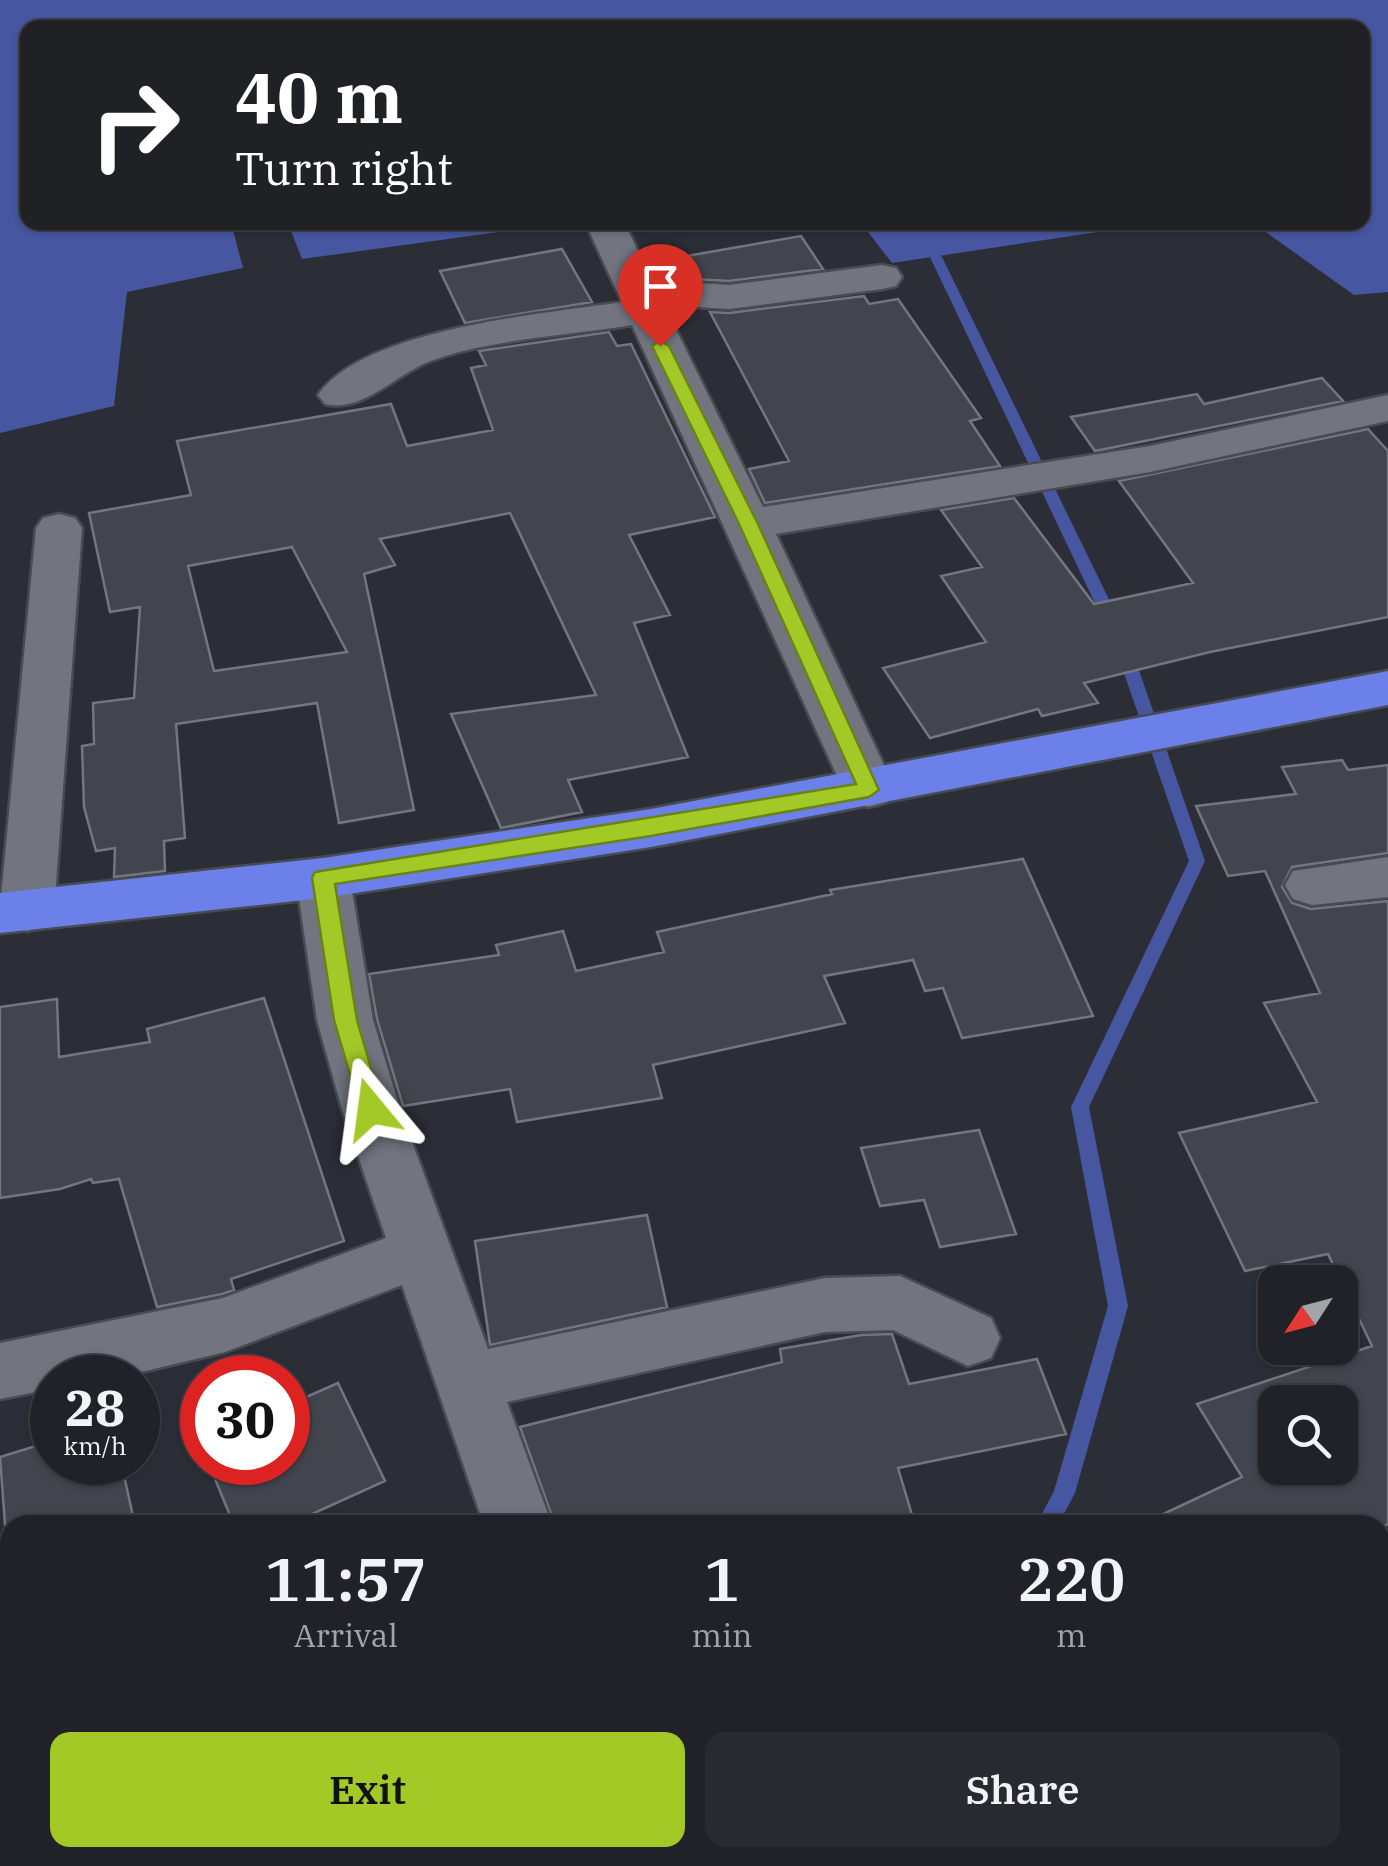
<!DOCTYPE html>
<html lang="en">
<head>
<meta charset="utf-8">
<style>
  body { margin:0; font-family:"IBM Plex Serif",serif; background:#292a31; color:#f1f3f6; height:100vh; display:flex; flex-direction:column; font-size:38px; white-space:nowrap }
  * { box-sizing:border-box; margin:0 }
  p { font-size:32px; color:#a2a4a8 }
  .icon { flex:none; width:55px; height:55px; fill:none; stroke:currentColor; stroke-width:2; stroke-linecap:round; stroke-linejoin:round }
  .map { position:relative; flex:1; overflow:hidden }
  .side { position:absolute; left:0px; top:1515px; width:1390px; height:352px; display:flex; flex-direction:column; background:#212229; border-radius:30px 30px 0 0; box-shadow:0 2px 8px #0004,0 0 0 2px #3e3f46 }
  .side>* { flex:none }
  .banner { position:absolute; left:20px; top:20px; width:1350px; height:210px; border-radius:20px; box-shadow:0 2px 8px #0004,0 0 0 2px #3e3f46; background:#202124; color:#fff; overflow:hidden }
  .needle { width:65px; rotate:234deg }
  .tools { position:absolute; left:1258px; top:1265px; display:grid; gap:20px }
  .tools a { display:grid; place-items:center; width:100px; height:100px; border-radius:20px; background:#212229; box-shadow:0 2px 8px #0004,0 0 0 2px #3e3f46; font-size:50px }
  .speed { position:absolute; left:30px; top:1355px; display:flex; gap:20px; font-size:50px; font-weight:700; text-align:center }
  .speed>* { display:grid; place-content:center; width:130px; height:130px; border-radius:50%; background:#212229; box-shadow:0 2px 8px #0004,0 0 0 2px #3e3f46; line-height:1 }
  .speed small { font-size:25px; font-weight:400 }
  .speed .limit { border:15px solid #d22; background:#fff; color:#111 }
  .pin { position:absolute; display:grid; place-items:center; width:85px; height:85px; color:#fff; margin:-102px -42px; border-radius:50% 50% 50% 0; rotate:-45deg; box-shadow:0 0 10px #0007 }
  .pin .icon { rotate:45deg }
  .me { position:absolute; width:110px; margin:-55px; rotate:344deg; stroke-linejoin:round; filter:drop-shadow(0 0 8px #0008) }
  .turn { display:flex; align-items:center; gap:35px; height:210px; padding:0 50px; font-size:45px }
  .turn .icon { width:130px; height:130px; stroke-width:2.5 }
  .turn b { display:block; font-size:70px; line-height:85px }
  .eta { display:flex; justify-content:space-evenly; align-items:center; height:170px; text-align:center }
  .eta b { font-size:60px; font-weight:600; line-height:70px }
  .cta { display:flex; gap:20px; margin-top:auto; padding:20px 50px }
  .cta a { flex:1; height:115px; border-radius:20px; background:#a3c927; color:#111; font-size:40px; font-weight:600; line-height:115px; text-align:center }
  .cta a+a { background:#292a31; color:#f1f3f6 }
  .map>svg:first-child { display:block }
  .water { fill:#4756a1 }
  .lines { fill:none; stroke-linecap:round; stroke-linejoin:round }
  .stream { fill:#4756a1; fill-rule:evenodd }
  .building { fill:#42454e; stroke:#727680; stroke-width:2.5; fill-rule:evenodd }
  .minor-casing { stroke:#484b52; stroke-width:5 }
  .highway-casing { stroke:#484b52; stroke-width:5 }
  .minor { fill:#727580; fill-rule:evenodd }
  .highway { fill:#6c80e9; fill-rule:evenodd }
  .route { fill:#a3c927; stroke:#6a8319; stroke-width:2.5 }
</style>
</head>
<body>
<div class="map">
<svg width="1388" height="1866" viewBox="0 0 1388 1866">
  <rect width="100%" height="100%" fill="#2c2e37"/>
  <path class="water" d="M0,0H1388V292L1354,295L1253,223L1362,222V28H28V222L231,223L243,268L127,292L114,406L0,433Z
    M288,223H565L302,259Z
    M861,223H1158L892,263Z"/>
  <g class="lines">
    <path class="stream" d="M936,253L942,257L1120,622L1117,626L1112,627L1104,622L930,257Z
      M1124,645L1132,650L1205,861L1089,1107L1128,1306L1075,1493L1058,1525H1036L1054,1491L1108,1306L1071,1107L1189,861L1116,650Z
      M978,1858H1002V1866H978Z"/>
  </g>
  <path class="building" d="M801,236L823,269L729,281L693,279L681,257Z
    M562,249L592,302L465,323L440,271Z
    M864,296L869,304L898,299L981,418L970,421L1000,466L765,503L749,469L789,461L710,312L729,313Z
    M609,332L617,346L631,344L715,517L629,535L670,615L634,623L688,757L568,780L582,812L501,828L451,714L596,695L510,513L380,539L395,565L364,574L414,810L339,823L317,703L176,724L185,838L164,841L165,871L114,877L115,848L96,851L84,807L82,746L94,744L93,703L134,698L140,607L110,612L89,513L191,495L177,441L391,404L407,446L493,430L471,368L486,365L479,351ZM292,547L347,652L214,671L188,566Z
    M1322,378L1343,401L1095,451L1071,417L1197,394L1204,404Z
    M1368,429L1388,451V617L1210,652L1084,683L1098,703L1042,716L1038,709L930,738L883,668L986,642L941,576L982,567L941,510L1014,498L1094,604L1193,583L1119,481Z
    M1342,760L1348,770L1388,765V853L1292,867L1282,887L1292,903L1311,909L1388,901V1525H1140L1242,1477L1197,1404L1372,1346L1328,1254L1245,1271L1179,1133L1317,1102L1264,1003L1320,993L1265,871L1228,876L1196,806L1296,794L1282,767ZM1275,1402H1340V1468H1275Z
    M1023,859L1093,1016L962,1038L943,988L925,991L913,960L824,976L845,1023L653,1065L662,1098L517,1122L510,1089L403,1106L377,1019L369,974L499,955L496,945L563,931L576,971L664,952L657,932L832,894L830,890Z
    M264,998L344,1241L231,1279L234,1290L222,1294L157,1307L119,1179L93,1183L91,1179L60,1189L0,1198V1007L57,999L59,1057L150,1042L147,1029Z
    M979,1130L1016,1234L940,1247L924,1200L880,1206L861,1148Z
    M647,1215L667,1307L490,1345L475,1241Z
    M892,1334L909,1384L1037,1359L1066,1434L898,1468L915,1525H555L520,1427L782,1362L780,1349L861,1335Z
    M338,1383L385,1481L288,1525H234L208,1462H288V1405Z
    M52,1441V1462H121L135,1525H5L0,1457Z"/>
  <g class="lines">
    <defs>
      <path id="minor" d="M585,222H624L652,280L729,285L882,265L896,268L902,277L896,286L882,289L729,309L664,305L763,507L1150,446L1388,395V421L1150,472L776,534L895,789L887,802L869,807L851,802L843,789L632,325C571,335 484,340 428,362C394,376 362,413 325,404L318,395C365,328 545,314 622,302Z
        M59,514L75,518L82,528L54,911L46,925L27,931L8,925L0,908L36,528L43,518Z
        M1388,857V897L1312,905L1293,899L1285,885L1293,871Z
        M323,858L342,864L350,878L373,1020L400,1109L488,1349L825,1278L900,1276L991,1318L1000,1338L991,1358L968,1366L893,1330L825,1332L507,1402L552,1525H484L402,1285L225,1352L116,1378H52V1389L0,1399V1343L223,1298L386,1238L342,1109L317,1020L296,878L304,864Z
        M1388,1532V1596L1380,1598V1534Z
        M62,1858H159L155,1866H58Z"/>
      <path id="highway" d="M1388,671V705L651,847L323,898L0,933V893L323,858L651,809Z"/>
    </defs>
    <use href="#minor" class="minor-casing"/>
    <use href="#highway" class="highway-casing"/>
    <use href="#minor" class="minor"/>
    <use href="#highway" class="highway"/>
  </g>
  <path class="route" d="M660,341L669,346L758,524L879,790L869,797L651,836L335,884L357,1020L383,1109L380,1116H362L334,1020L312,878L315,872L856,784L739,524L652,346Z"/>
</svg>
<div class="tools">
<a><svg class="needle" viewBox="-14 -14 28 28"><path d="M0-13l5 13h-10z" fill="#e53935"/><path d="M0 13l5-13h-10z" fill="#a2a4a8"/></svg></a>
<a><svg class="icon" aria-label="search" viewBox="0 0 24 24"><circle cx="10" cy="10" r="6"/><path d="M15 15l6 6"/></svg></a>
</div>
<div class="speed"><div>28<small>km/h</small></div><div class="limit">30</div></div>
<div class="pin" style="left:660px;top:346px;background:#d93025"><svg class="icon" aria-label="arrive" viewBox="0 0 24 24"><path d="M6 21V4h12l-3 4 3 4H6"/></svg></div>
<svg class="me" style="left:371px;top:1109px" viewBox="-20 -20 40 40"><path d="M0-17L14 15 0 8-14 15z" fill="#a3c927" stroke="#fff" stroke-width="4"/></svg>
<div class="banner">
<div class="turn"><svg class="icon" aria-label="right" viewBox="0 0 24 24"><path d="M7 20v-9h11M14 6l5 5-5 5"/></svg><div><b>40 m</b>Turn right</div></div>
</div>
<section class="side">
<div class="eta">
<div><b>11:57</b><p>Arrival</p></div>
<div><b>1</b><p>min</p></div>
<div><b>220</b><p>m</p></div>
</div>
<div class="cta"><a>Exit</a><a>Share</a></div>
</section>
</div>
</body>
</html>
